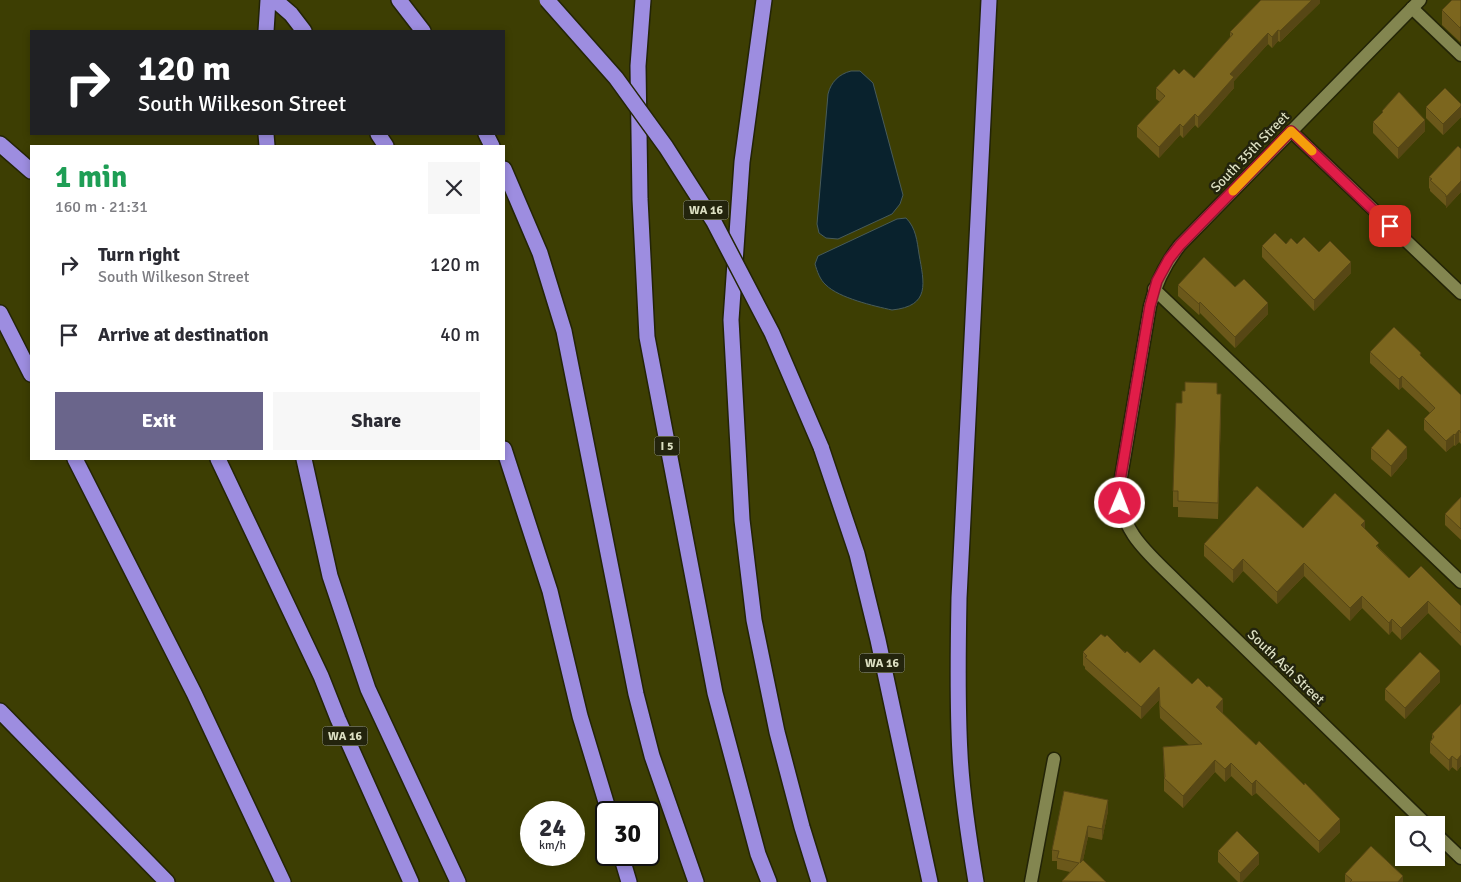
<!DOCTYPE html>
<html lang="en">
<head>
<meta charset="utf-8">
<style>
  body { margin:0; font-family:Signika,sans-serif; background:#f7f7f7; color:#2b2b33; height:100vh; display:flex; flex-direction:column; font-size:19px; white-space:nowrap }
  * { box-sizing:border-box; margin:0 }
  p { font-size:16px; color:#7c7c81 }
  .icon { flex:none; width:28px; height:28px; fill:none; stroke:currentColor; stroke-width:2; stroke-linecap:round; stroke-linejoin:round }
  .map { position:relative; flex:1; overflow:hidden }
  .side { position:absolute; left:30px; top:145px; width:475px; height:315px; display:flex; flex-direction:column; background:#fff; border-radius:0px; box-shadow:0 2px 8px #0003 }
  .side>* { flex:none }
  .guide { position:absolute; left:30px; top:30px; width:475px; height:105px; border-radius:0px; box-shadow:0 2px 8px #0003; background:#202124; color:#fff; overflow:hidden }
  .buttons { position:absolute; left:1395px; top:816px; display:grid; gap:10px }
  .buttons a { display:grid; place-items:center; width:50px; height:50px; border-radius:0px; background:#fff; box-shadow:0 2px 8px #0003; font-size:25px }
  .speed { position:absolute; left:520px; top:801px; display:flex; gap:10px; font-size:25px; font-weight:700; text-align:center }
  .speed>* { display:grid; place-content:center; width:65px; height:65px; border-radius:50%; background:#fff; box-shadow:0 2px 8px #0003; line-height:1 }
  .speed small { font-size:12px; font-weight:400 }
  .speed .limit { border:2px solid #111; border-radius:8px; background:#fff; color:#111 }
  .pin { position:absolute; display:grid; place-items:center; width:42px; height:42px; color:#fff; margin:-21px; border-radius:10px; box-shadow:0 2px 8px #0006 }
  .me { position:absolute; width:55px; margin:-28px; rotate:1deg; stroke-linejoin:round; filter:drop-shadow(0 0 4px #0008) }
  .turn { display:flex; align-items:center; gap:18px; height:105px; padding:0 25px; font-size:22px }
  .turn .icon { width:65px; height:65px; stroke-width:2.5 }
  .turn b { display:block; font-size:35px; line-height:42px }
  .round { display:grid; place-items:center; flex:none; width:52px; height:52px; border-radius:0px; background:#f7f7f7 }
  .head { display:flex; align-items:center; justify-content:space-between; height:85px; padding:0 25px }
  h1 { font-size:30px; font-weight:700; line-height:38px; color:#1e9e55 }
  .button { display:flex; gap:10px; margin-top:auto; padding:10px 25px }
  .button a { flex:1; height:58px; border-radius:0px; background:#6a658b; color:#fff; font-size:20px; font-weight:700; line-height:58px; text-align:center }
  .button a+a { background:#f7f7f7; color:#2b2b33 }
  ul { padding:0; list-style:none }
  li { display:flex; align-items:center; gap:15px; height:70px; padding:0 25px }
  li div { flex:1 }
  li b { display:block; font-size:19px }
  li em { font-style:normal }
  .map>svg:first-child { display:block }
  .water { fill:#09222d; stroke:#485b5a }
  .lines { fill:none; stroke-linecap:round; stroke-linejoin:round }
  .lane-casing { stroke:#232407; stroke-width:15 }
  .street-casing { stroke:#232407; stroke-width:15 }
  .highway-casing { stroke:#232407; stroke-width:18 }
  .lane { stroke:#838650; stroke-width:12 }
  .street { stroke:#838650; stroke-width:12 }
  .highway { stroke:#9d8de0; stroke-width:15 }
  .highway-bridge-casing { stroke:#232407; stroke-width:18; stroke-linecap:butt }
  .highway-bridge { stroke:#9d8de0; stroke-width:15 }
  .wall { fill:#6b581a }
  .shaded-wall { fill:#574715 }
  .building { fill:#7c661e; stroke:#574715 }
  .route-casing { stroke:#92132f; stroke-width:12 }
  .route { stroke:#e11d48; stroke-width:9 }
  .slow { stroke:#f59e0b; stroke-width:9 }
  .labels { text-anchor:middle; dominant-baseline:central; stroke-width:5; stroke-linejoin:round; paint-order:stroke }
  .shield { fill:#23240d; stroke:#a4a78c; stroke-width:1 }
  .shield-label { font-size:12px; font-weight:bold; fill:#dcdfc2 }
  .street-label { font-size:14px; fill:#dcdfc2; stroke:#23240d }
</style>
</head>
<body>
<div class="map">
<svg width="1461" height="882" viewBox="0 0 1461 882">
  <rect width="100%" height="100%" fill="#3d3e03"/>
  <path class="water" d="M851,71H860L873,83L903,195L900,204L892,214L838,239L826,238L819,233L817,224L828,94C831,82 839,74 851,71Z
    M906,218C916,228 917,241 919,254C924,283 931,306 892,310C874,306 839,298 826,285C820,280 817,271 815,264L818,256L897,219Z"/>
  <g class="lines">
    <defs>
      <path id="lane" d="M1412,8L1461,55
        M1154,289L1461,582"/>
      <path id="street" d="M1420,0L1180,245C1165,264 1156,282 1150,306L1119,489C1120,532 1148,553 1176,581L1427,825
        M1291,131L1461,293
        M1436,834L1461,858
        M1031,882L1054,759"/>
      <path id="highway" d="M275,0L291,14L304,31
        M399,0L423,31
        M643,0L638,66L640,199L647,337L715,693L758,854L769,882
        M764,0L742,162L731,320L742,520L754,620L777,732L802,827L819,882
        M266,31L268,0
        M266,134L267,146
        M378,134L386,146
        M486,134L492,146
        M0,144L31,171
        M504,169L540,253L564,331L636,694L652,756L696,882
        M0,313L31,374
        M821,447L857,554L878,640L930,882
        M504,449L550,591L580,716L609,812
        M75,459L194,693L283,882
        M218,459L321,676L338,719L411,882
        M304,459L330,576L368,689L458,882
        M0,711L167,882
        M621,855L629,882
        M976,882C969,840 962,796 960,754C957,702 958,650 959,598L989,0"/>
    </defs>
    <use href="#lane" class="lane-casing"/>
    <use href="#street" class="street-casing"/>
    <use href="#highway" class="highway-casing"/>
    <use href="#lane" class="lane"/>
    <use href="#street" class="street"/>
    <use href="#highway" class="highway"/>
    <defs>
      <path id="highway-bridge" d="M547,0L616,78L666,147L714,222L772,333L821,447"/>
    </defs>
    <use href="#highway-bridge" class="highway-bridge-casing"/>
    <use href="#highway-bridge" class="highway-bridge"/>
  </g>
  <path class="wall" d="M1320,0V3L1280,42L1278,41L1272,48L1268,44L1234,81V88L1209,116L1198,128L1195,125L1183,138L1180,135L1159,158L1137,137V126L1160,102L1156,99V88L1179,74L1194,78L1230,38V32Z
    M1461,0L1460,42L1442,25V10Z
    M1461,104V117L1443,135L1426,118V107Z
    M1382,111L1425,131L1398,159L1373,133V122L1382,114Z
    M1461,149V192L1446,208V206L1430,191V189L1429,188V177Z
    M1286,244H1297L1319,252L1351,273L1314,311L1262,257V246Z
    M1178,285L1235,287L1268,314L1235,348L1200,313L1199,315L1178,296Z
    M1370,352L1421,356L1461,395V444L1459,442L1455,446L1454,445L1446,452L1424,430V419L1430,413L1402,387L1399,390L1370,363Z
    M1217,394L1221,410L1218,519L1178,517V507H1173V491L1182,403Z
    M1371,448L1407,458L1391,477L1371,459Z
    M1461,497V540L1445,525V514Z
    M1303,528L1365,529L1379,548L1409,578L1461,606V646L1428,613L1401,640L1392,631L1389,635L1362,608L1350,621L1304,576L1277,604L1243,571L1233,583L1204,556V544Z
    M1105,637L1140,663L1192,684L1223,712L1222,713L1340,832L1319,853L1256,793L1252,796L1231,776L1225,782L1215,772L1183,808L1164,791V777L1163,747L1189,745L1160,718L1159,700L1141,719L1085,669V667L1083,665V652Z
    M1440,682L1405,719L1385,700V689Z
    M1461,704V766L1457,771L1452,767L1449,771L1430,753V742L1432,739V734Z
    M1108,811L1102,840L1088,837L1083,860L1106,882H1062L1070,872L1057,869V861H1052V850Z
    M1218,851L1259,864L1242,882H1238L1218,862Z
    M1345,874L1403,882H1345Z"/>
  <path class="shaded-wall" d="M1312,0H1320V3L1280,42V31Z
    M1461,26V41L1460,42V28Z
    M1278,30V41L1272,48V37Z
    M1268,33V44L1234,81V88L1209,116L1198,128V117L1230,74Z
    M1461,106V117L1443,135V124Z
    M1195,114V125L1183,138V127Z
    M1425,120V131L1398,159V148Z
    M1180,124V135L1159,158V147Z
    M1461,181V192L1446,208V197Z
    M1351,262V273L1314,311V300Z
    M1200,302V313L1199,315V304Z
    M1268,303V314L1235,348V337Z
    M1402,376V387L1399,390V379Z
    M1221,394V410L1218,519V503Z
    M1459,430V442L1455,446V435Z
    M1454,434V445L1446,452V441Z
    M1407,447V458L1391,477V466Z
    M1365,521V534L1361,525Z
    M1243,559V571L1233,583V570Z
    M1304,563V576L1277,604V592Z
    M1362,596V608L1350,621V608Z
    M1428,601V613L1401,640V628Z
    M1392,619V631L1389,635V623Z
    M1440,671V682L1405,719V708Z
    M1159,687V700L1141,719V707Z
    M1223,699V712L1216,719V707Z
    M1461,755V766L1457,771V760Z
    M1452,756V767L1449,771V760Z
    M1215,760V772L1183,808V796Z
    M1231,763V776L1225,782V769Z
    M1256,780V793L1252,796V784Z
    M1108,800V811L1102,840V829Z
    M1340,819V832L1319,853V841Z
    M1088,826V837L1080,874V863Z
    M1259,853V864L1242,882H1240V873Z
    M1403,876V882H1398Z"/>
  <path class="building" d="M1261,0H1312L1280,31L1278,30L1272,37L1268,33L1230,74L1234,77L1209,105L1198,117L1195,114L1183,127L1180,124L1159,147L1137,126L1165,96L1156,88L1174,69L1179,74L1184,69L1194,78L1233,34L1230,32Z
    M1452,0H1461V26L1460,28L1442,10Z
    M1445,88L1461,104V106L1443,124L1426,107Z
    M1399,92L1425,120L1398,148L1373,122L1383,112L1382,111Z
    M1458,146L1461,149V181L1446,197V195L1430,180L1432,179L1429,177Z
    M1275,233L1286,244L1291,238L1297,244L1304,237L1319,252L1330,241L1351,262L1314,300L1262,246Z
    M1204,257L1235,287L1244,279L1268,303L1235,337L1200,302L1199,304L1178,285Z
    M1394,327L1421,353L1420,355L1461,395V433L1459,430L1455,435L1454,434L1446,441L1424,419L1435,408L1402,376L1399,379L1370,352Z
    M1185,382L1217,383V394H1221L1218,503L1178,501V491H1173L1176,403H1182V391H1185Z
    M1388,429L1407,447L1391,466L1371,448Z
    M1257,486L1303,528L1335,493L1365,521L1361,525L1379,543L1376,546L1409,578L1421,566L1461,606V633L1428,601L1401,628L1392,619L1389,623L1362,596L1350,608L1304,563L1277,592L1243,559L1233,570L1204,544Z
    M1461,497V529L1445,514Z
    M1101,634L1105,637L1107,635L1125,653L1127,651L1140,663L1154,649L1192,684L1198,678L1207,687L1209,686L1223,699L1216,707L1256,745L1259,741L1304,785L1305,783L1340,819L1319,841L1256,780L1252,784L1231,763L1225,769L1215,760L1183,796L1164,778L1165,777L1163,747L1202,744L1160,706L1159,687L1141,707L1085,657L1087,656L1083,652Z
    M1420,652L1440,671L1405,708L1385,689Z
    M1461,704V755L1457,760L1452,756L1449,760L1430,742L1434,737L1432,734Z
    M1064,791L1108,800L1102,829L1088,826L1080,863L1083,860L1106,882L1062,881L1079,863L1057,858L1059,851L1052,850Z
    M1237,831L1259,853L1240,873L1218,851Z
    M1371,846L1403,876L1398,882H1350L1352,880L1345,874Z"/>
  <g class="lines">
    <defs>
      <path id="route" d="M1120,503V481L1150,306L1157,281L1169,259L1180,245L1291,131L1390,226"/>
    </defs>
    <use href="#route" class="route-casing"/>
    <use href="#route" class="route"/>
    <path class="slow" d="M1233,191L1291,131L1312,151"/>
  </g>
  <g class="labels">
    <g class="shield">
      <rect x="683.5" y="200.5" width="45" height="19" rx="4"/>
      <rect x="654.5" y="436.5" width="25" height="19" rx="4"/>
      <rect x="859.5" y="653.5" width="45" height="19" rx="4"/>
      <rect x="322.5" y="726.5" width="45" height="19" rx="4"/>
    </g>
    <g class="shield-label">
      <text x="706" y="210">WA 16</text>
      <text x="667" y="446">I 5</text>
      <text x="882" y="663">WA 16</text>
      <text x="345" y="736">WA 16</text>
    </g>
    <g class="street-label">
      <text transform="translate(1250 152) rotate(-46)">South 35th Street</text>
      <text transform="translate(1286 667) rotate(44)">South Ash Street</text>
    </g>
  </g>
</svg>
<div class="buttons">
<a><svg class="icon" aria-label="search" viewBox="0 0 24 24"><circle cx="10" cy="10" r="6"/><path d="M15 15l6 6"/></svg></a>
</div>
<div class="speed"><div>24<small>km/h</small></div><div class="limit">30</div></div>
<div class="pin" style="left:1390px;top:226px;background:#d93025"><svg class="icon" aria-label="arrive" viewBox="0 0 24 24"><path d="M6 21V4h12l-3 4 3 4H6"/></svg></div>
<svg class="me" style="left:1120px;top:503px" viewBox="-20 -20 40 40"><circle r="17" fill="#e11d48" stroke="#fff" stroke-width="3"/><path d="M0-11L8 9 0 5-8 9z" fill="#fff"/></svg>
<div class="guide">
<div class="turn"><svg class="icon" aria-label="right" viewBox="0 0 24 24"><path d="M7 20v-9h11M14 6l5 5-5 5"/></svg><div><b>120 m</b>South Wilkeson Street</div></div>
</div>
<section class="side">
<div class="head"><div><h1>1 min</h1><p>160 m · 21:31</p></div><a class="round"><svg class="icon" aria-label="close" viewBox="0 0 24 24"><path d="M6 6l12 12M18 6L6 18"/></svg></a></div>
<ul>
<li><svg class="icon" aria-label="right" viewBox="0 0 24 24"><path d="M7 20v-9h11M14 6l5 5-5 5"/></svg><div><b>Turn right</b><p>South Wilkeson Street</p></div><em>120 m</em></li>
<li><svg class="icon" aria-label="arrive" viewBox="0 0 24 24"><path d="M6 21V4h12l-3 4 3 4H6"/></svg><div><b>Arrive at destination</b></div><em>40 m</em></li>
</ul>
<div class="button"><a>Exit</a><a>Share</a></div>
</section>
</div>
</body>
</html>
